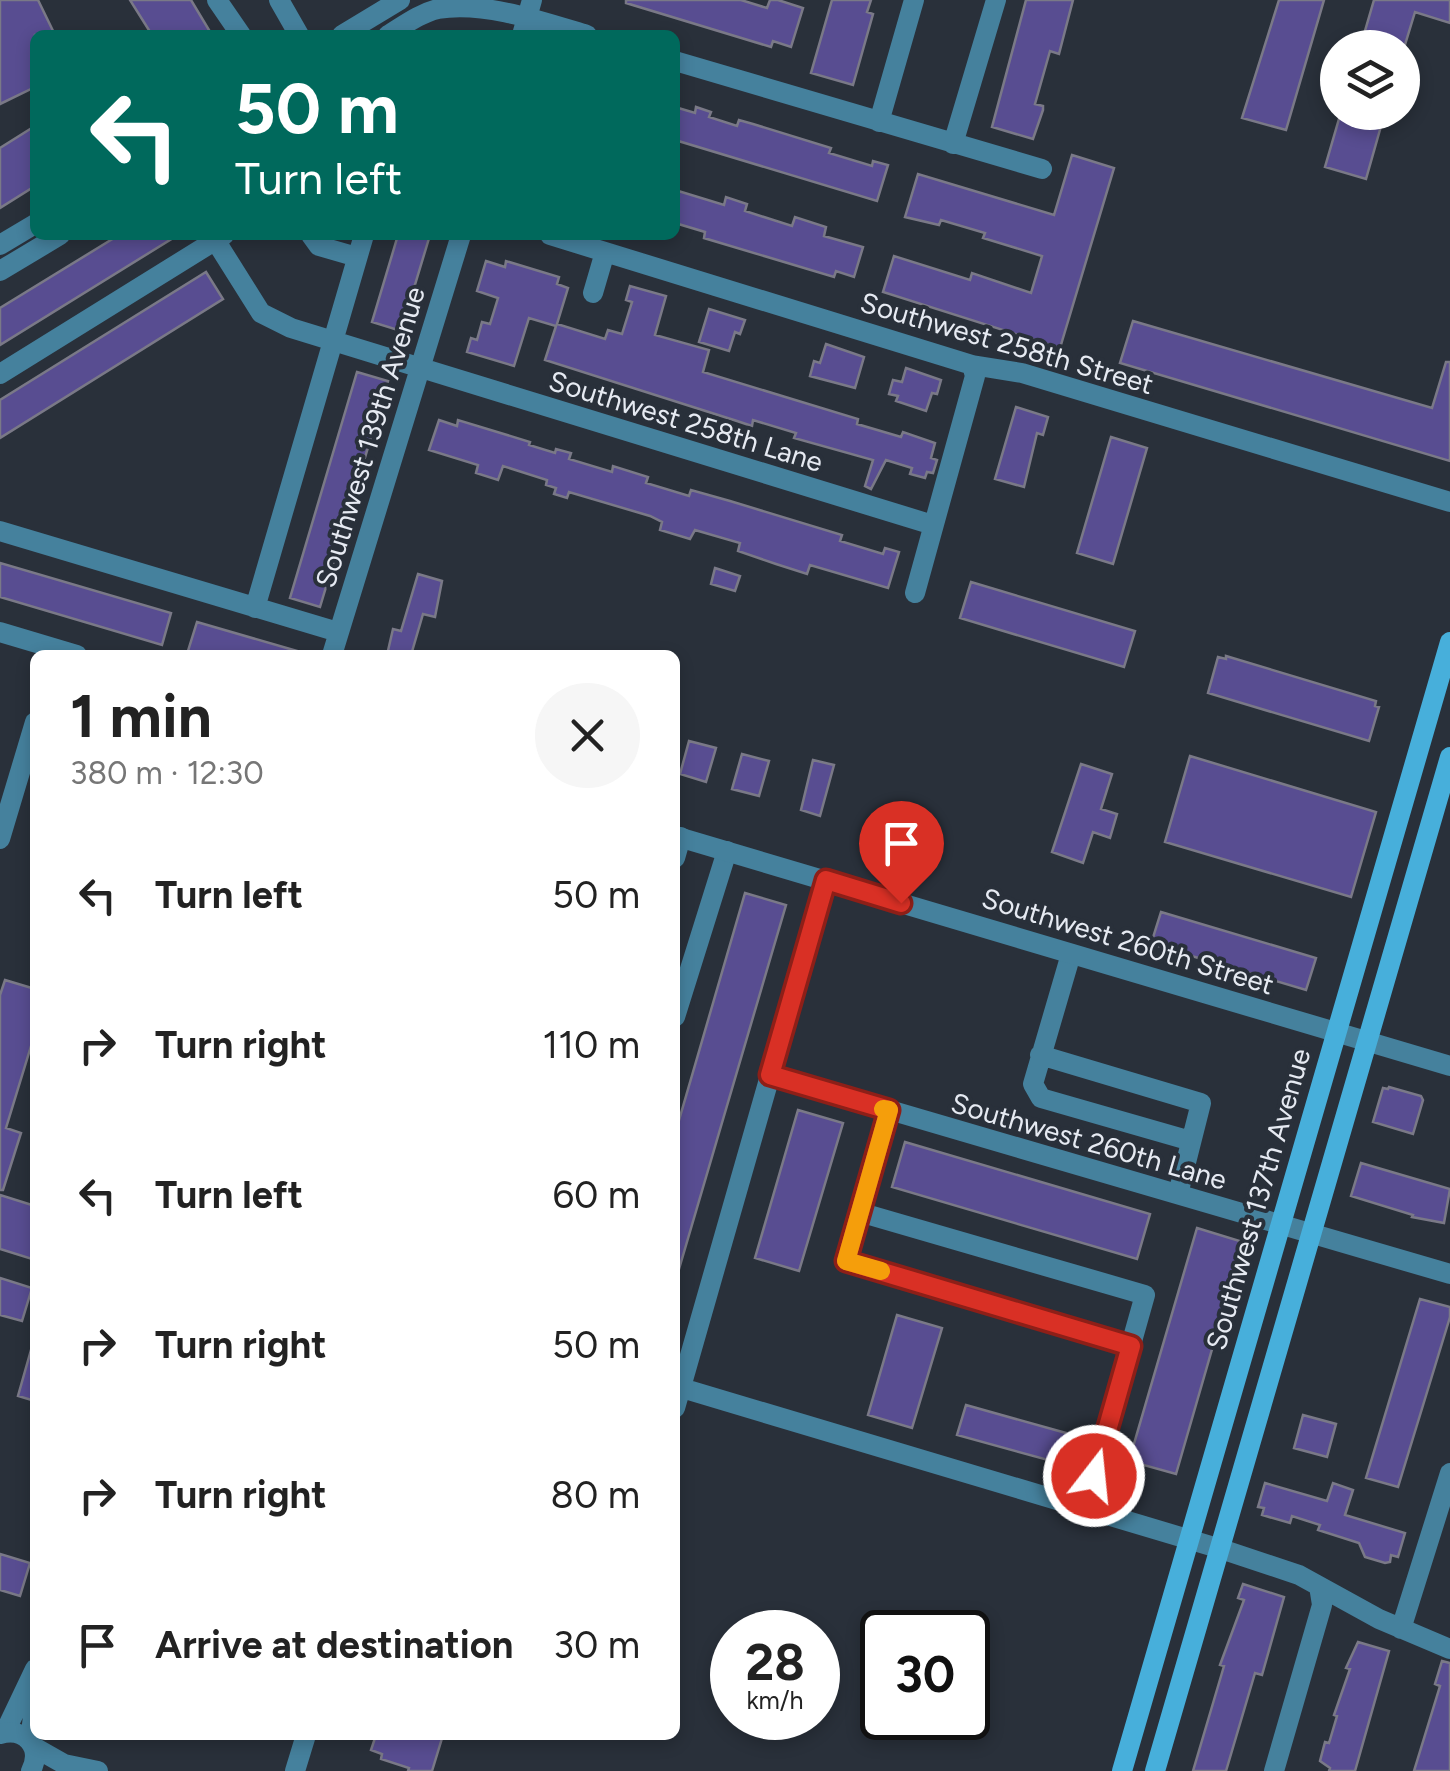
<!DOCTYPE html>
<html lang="en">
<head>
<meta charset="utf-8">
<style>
  body { margin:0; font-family:Figtree,sans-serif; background:#f6f6f6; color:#222; height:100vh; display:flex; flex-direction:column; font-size:38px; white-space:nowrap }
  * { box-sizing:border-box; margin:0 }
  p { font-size:32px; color:#767676 }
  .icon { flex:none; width:55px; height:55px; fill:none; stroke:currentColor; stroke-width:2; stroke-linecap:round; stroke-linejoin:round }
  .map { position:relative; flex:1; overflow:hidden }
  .side { position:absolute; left:30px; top:650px; width:650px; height:1090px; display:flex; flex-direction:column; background:#fff; border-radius:15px; box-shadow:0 5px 15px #0003 }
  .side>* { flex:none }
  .top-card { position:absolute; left:30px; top:30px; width:650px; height:210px; border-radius:15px; box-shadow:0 5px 15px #0003; background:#00695c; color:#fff; overflow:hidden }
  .controls { position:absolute; left:1320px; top:30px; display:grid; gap:20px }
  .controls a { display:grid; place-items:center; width:100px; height:100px; border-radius:50%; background:#fff; box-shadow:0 5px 15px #0003; font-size:50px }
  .speed { position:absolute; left:710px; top:1610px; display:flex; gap:20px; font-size:50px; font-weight:700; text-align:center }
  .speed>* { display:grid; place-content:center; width:130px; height:130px; border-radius:50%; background:#fff; box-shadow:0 5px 15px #0003; line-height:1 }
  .speed small { font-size:25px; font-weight:400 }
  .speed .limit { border:5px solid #111; border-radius:15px; background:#fff; color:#111 }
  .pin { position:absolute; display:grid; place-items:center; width:85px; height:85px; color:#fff; margin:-102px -42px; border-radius:50% 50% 50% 0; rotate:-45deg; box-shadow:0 0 10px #0007 }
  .pin .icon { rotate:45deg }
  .me { position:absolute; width:110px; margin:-55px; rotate:16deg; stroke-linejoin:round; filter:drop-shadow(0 0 8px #0008) }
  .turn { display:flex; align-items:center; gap:35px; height:210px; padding:0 40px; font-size:45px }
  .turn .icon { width:130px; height:130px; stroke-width:2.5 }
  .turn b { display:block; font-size:70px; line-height:85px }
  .round { display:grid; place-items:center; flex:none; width:105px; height:105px; border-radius:52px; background:#f6f6f6 }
  .overview { display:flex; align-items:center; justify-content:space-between; height:170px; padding:0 40px }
  h1 { font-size:60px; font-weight:700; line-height:75px }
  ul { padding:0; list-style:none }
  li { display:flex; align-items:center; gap:30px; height:150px; padding:0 40px }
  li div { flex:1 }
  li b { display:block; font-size:38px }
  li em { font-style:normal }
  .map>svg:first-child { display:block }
  .building { fill:#584d91; stroke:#7a7987; stroke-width:2.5 }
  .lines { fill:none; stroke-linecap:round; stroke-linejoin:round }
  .minor { stroke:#45819d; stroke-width:20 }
  .tertiary { stroke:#45819d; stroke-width:20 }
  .secondary { stroke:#47afdb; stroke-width:20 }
  .route-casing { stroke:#8d1f18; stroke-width:25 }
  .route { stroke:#d93025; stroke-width:18 }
  .slow { stroke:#f59e0b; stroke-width:18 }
  .labels { text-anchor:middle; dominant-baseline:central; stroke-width:8; stroke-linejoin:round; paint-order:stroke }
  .street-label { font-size:28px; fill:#e6eaf2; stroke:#29303a }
</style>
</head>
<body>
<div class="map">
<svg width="1450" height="1771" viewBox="0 0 1450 1771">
  <rect width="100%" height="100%" fill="#29303a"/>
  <path class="building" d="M0,0H38L55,35H35V87L0,104Z
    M130,0H191L212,35H152Z
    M626,0H741L767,8L770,0H778L803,8L791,47L773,41L771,47L626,3Z
    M832,0H871L867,12L873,14L853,85L811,73Z
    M1026,0H1073L1059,54L1050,51L1035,104L1043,106V110L1033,139L992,127Z
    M1279,0H1324L1286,130L1242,118Z
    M1374,0H1450V23L1415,12L1404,48H1360Z
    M675,107L695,113L696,107L711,112L709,117L737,126L739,120L753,124L831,148L829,153L872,166L873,161L888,165L877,201L675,140Z
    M1341,112H1385L1366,179L1325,167Z
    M35,126V186L0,208V148Z
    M1072,155L1114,168L1060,348L883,292L894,256L970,280L972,273L1031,293L1042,256L983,238L985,233L941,220L939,225L905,217L918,174L1054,215Z
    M675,190L724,205L726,197L747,204L745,211L792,226L795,217L826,227L824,236L863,247L854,277L836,271L834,277L704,238L705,232L675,223Z
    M119,235H178L0,345V308Z
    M398,235H430L401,331L372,322Z
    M486,261L505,267L506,261L559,277L557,284L568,288L557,324L605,339L608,330L622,334L632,302L626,300L630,286L666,296L655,335L709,350L703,372L858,419L857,424L901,437L903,432L935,443L931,458L937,460L933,473L927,472L925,478L910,474L912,468L886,460L871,489L865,486L873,460L794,438L796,433L753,420L752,426L737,421L545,360L556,326L529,318L514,366L467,352L471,338L477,340L482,322L490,324L498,298L477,291Z
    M206,272L223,299L0,438V400Z
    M709,309L745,320L740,334L735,332L729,351L699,342Z
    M1133,321L1432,408L1446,362H1450V461L1120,363Z
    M826,344L864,357L855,388L810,376L814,361L820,363Z
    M906,368L941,380L937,394L932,393L926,411L896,401L898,396L889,394L893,380L902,382Z
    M357,372L388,381L320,607L290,598Z
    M1016,407L1048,417L1043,435L1037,433L1024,487L995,479Z
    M439,420L457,426L458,420L530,442L529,445L555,453L556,449L571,453L569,459L612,472L613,466L648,477L646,483L689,496L691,490L730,501L842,535L840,541L883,554L885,548L899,552L888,588L810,565L807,574L776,564L738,551L740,543L695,530L690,539L660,530L662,522L650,516L569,492L567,498L554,494L556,488L546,485L547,480L503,466L498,480L476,473L478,465L429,450Z
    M1111,437L1147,448L1113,564L1077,553Z
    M0,563L171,613L162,645L0,597Z
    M715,568L740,576L735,591L711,584Z
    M418,574L442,581L435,617L423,614L411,655H387L393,629L401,631Z
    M971,582L1135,631L1124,667L960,618Z
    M197,622L297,651V655H202L188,651Z
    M1226,656L1376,701L1375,706L1379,707L1369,741L1208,693L1218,657L1226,659Z
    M689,741L716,748L706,782L680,774Z
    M742,754L769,761L759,796L732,789Z
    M1190,756L1376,812L1351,897L1165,842Z
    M813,760L834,765L820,816L801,810Z
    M1081,764L1112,774L1101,809L1117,814L1110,838L1093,832L1083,863L1052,852Z
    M745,893L786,905L679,1269H675V1134Z
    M1161,912L1316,958L1306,990L1151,944Z
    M5,980L35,989V1033L6,1128L21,1133L3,1190H0V995Z
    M1389,1087L1421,1096L1423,1100L1413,1134L1373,1122L1383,1088L1388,1089Z
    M798,1110L843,1123L799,1271L755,1258Z
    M905,1142L1150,1214L1137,1259L892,1187Z
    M1361,1163L1450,1189L1444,1223L1412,1217L1413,1215L1351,1196Z
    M0,1195L35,1206V1248L32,1259L0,1249Z
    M1197,1228L1243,1242L1176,1474L1129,1461Z
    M0,1278L32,1288L22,1321L0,1315Z
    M1420,1299L1450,1307V1317L1398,1487L1366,1478Z
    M897,1315L942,1328L912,1428L868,1415Z
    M31,1350L35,1351V1401L18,1396Z
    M966,1405L1073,1435L1067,1459L1060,1458L1059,1463L957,1435Z
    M1303,1415L1336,1424L1327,1457L1294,1448Z
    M1265,1483L1327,1501L1333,1483L1353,1490L1345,1515L1405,1533L1398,1557L1391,1555L1390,1562L1385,1563L1365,1557L1359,1543L1318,1530L1320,1525L1292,1516L1290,1523L1262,1515L1264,1508L1258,1507Z
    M0,1554L30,1563L20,1596L0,1590Z
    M1243,1584L1284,1597L1262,1675L1255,1673L1226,1771H1193L1224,1666L1220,1665L1244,1600L1238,1598Z
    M1358,1642L1389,1651L1355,1771H1329L1330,1768L1320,1761L1325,1742L1329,1743L1337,1716L1334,1715L1350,1669L1346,1668Z
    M1442,1661L1450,1663V1771H1414L1440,1686L1435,1684Z
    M376,1735H443L432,1771H408L409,1768L381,1759L382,1754L371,1750Z"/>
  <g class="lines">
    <path class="minor" d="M217,0L241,35
      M279,0L299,35
      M342,35L400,0
      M388,35C403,26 420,13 438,9C484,1 544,22 587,35
      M522,35L532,0
      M675,61L1042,169
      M879,122L914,0
      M953,144L996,0
      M212,235L261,313L291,328L933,525
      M311,235L319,246L357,257
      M550,235L972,365L1022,373L1450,502
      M0,245L35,224
      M0,271L60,235
      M593,293L605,252
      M0,374L224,235
      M0,531L338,632
      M915,593L975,376L972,365
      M255,608L364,235
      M332,655L461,235
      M0,839L35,722
      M675,858L681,837
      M1071,954L1033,1084L1041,1098L1191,1141
      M675,1017L727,851
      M1040,1055L1201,1103L1178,1194
      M770,1075L1450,1274
      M889,1110L846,1261L1131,1346
      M859,1212L1145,1295L1085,1508
      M675,1386L1221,1549L1299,1575L1379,1619L1450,1649
      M675,1408L826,880
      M1401,1629L1450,1473
      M5,1732L35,1669
      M30,1740L35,1701
      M295,1771L306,1735
      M1274,1771L1322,1605L1319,1586"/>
    <path class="tertiary" d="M0,632L77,655
      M675,836L1450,1066
      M0,1734C25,1727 43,1747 31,1771
      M34,1747L64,1764L98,1771"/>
    <path class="secondary" d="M1122,1771L1450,642
      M1155,1771L1450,757"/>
  </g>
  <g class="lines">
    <defs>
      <path id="route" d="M901,903L826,880L770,1075L889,1110L846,1261L1131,1346L1094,1476"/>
    </defs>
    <use href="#route" class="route-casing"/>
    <use href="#route" class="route"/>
    <path class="slow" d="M881,1271L846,1261L889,1110L883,1109"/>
  </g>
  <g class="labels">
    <g class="street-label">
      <text transform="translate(1007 343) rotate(16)">Southwest 258th Street</text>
      <text transform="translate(686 421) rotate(17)">Southwest 258th Lane</text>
      <text transform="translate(370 437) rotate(-73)">Southwest 139th Avenue</text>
      <text transform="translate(1128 941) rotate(17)">Southwest 260th Street</text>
      <text transform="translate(1089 1141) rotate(16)">Southwest 260th Lane</text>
      <text transform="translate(1258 1199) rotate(-74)">Southwest 137th Avenue</text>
    </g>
  </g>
</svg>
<div class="controls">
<a><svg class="icon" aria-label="layers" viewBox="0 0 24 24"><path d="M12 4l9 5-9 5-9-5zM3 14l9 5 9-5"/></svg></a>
</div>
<div class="speed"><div>28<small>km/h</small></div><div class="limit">30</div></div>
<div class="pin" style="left:901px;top:903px;background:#d93025"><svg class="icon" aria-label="arrive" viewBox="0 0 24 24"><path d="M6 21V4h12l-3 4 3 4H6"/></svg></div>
<svg class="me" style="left:1094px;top:1476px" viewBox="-20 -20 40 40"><circle r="17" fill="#d93025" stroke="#fff" stroke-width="3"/><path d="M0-11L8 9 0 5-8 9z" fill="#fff"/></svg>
<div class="top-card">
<div class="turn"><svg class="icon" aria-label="left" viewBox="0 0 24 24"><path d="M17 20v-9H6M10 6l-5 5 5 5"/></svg><div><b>50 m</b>Turn left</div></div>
</div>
<section class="side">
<div class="overview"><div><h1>1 min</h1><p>380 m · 12:30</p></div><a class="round"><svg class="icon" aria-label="close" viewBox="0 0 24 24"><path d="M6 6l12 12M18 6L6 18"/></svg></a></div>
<ul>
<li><svg class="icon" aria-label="left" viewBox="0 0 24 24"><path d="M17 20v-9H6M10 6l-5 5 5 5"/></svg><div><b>Turn left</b></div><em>50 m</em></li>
<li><svg class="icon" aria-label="right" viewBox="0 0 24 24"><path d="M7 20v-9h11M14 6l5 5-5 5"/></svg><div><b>Turn right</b></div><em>110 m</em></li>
<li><svg class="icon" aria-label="left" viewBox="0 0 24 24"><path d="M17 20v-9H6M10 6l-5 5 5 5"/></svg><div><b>Turn left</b></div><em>60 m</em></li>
<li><svg class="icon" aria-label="right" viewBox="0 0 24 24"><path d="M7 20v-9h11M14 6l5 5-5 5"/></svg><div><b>Turn right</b></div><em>50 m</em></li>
<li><svg class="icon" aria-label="right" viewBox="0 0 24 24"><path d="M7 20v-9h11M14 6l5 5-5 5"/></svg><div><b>Turn right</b></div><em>80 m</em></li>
<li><svg class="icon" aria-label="arrive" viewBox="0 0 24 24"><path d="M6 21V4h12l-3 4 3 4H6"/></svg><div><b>Arrive at destination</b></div><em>30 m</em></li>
</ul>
</section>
</div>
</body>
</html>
